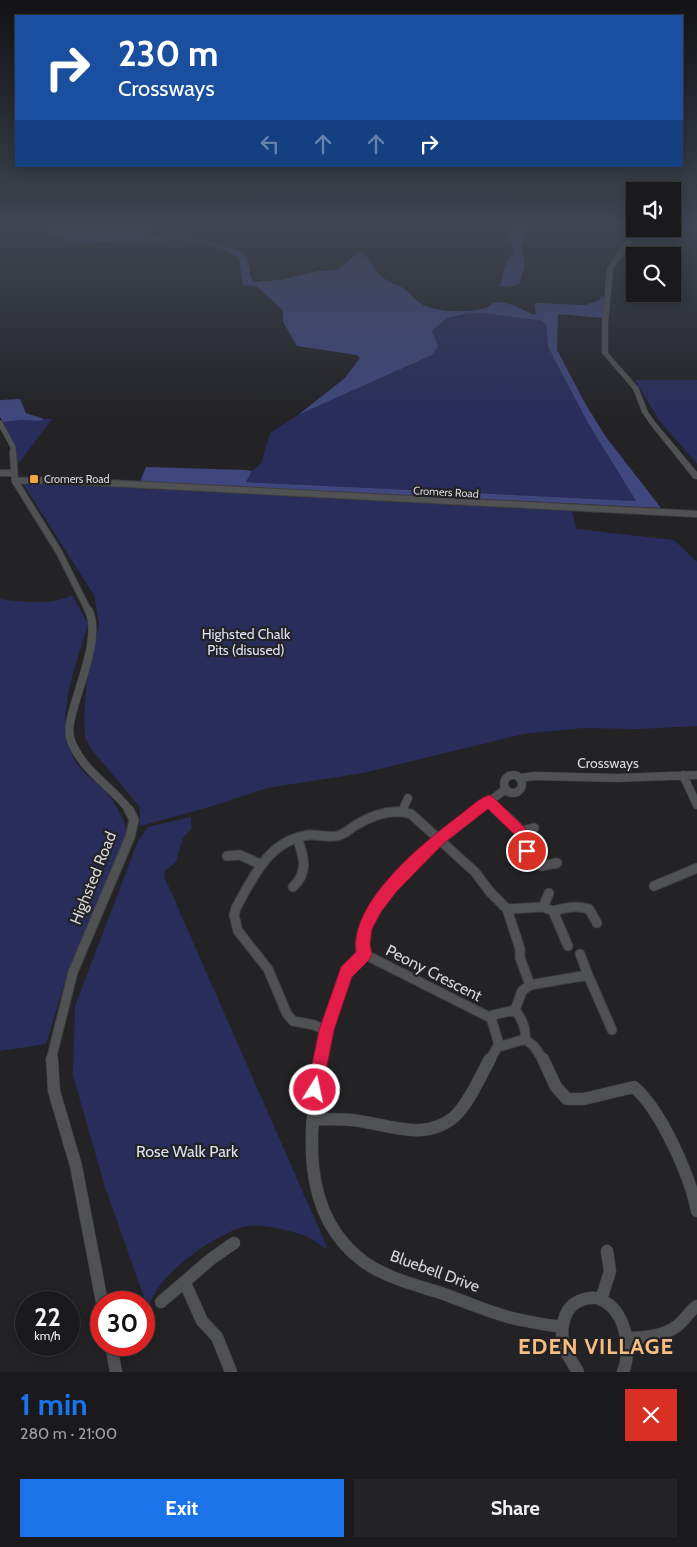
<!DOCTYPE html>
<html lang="en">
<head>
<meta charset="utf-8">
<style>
  body { margin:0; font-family:Cabin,sans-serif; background:#232325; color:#f1f3f6; height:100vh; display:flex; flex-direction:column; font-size:19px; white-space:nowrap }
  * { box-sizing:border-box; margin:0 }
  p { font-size:16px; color:#9fa1a3 }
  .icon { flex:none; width:28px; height:28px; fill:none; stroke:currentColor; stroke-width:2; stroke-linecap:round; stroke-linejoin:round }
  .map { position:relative; height:1372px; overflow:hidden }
  .panel { display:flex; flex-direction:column; background:#1a1a1c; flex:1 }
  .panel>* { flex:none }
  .guide { position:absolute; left:15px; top:15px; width:668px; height:152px; border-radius:0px; box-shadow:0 2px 12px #0003,0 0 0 1px #38383b; background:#1a4fa0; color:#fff; overflow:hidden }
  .tools { position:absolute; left:626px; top:182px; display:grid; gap:10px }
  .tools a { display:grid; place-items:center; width:55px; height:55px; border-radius:0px; background:#1a1a1c; box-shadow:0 2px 12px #0003,0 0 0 1px #38383b; font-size:25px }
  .speed { position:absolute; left:15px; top:1291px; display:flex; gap:10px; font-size:25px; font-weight:700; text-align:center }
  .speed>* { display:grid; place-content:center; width:65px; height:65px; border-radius:50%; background:#1a1a1c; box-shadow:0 2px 12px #0003,0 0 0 1px #38383b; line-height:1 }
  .speed small { font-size:12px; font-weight:400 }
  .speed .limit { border:8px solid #d22; background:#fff; color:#111 }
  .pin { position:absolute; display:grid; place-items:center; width:42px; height:42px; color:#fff; margin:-21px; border:2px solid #fff; border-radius:50%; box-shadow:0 1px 5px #0007 }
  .me { position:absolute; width:55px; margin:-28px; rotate:10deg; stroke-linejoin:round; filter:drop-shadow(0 0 4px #0008) }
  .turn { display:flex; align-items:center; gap:18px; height:105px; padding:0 20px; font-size:22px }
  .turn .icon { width:65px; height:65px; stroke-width:2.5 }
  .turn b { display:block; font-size:35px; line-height:42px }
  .lanes { display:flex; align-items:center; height:48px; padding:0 20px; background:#0003; justify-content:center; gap:25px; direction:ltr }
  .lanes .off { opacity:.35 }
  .round { display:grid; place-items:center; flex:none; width:52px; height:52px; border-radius:0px; background:#232325 }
  .headline { display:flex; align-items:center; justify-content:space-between; height:85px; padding:0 20px }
  h1 { font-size:30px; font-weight:800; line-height:38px; color:#1a73e8 }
  .action { display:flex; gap:10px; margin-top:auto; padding:10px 20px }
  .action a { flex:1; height:58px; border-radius:0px; background:#1a73e8; color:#fff; font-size:20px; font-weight:800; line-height:58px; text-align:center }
  .action a+a { background:#232325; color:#f1f3f6 }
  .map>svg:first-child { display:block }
  .green { fill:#282d5c }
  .forest { fill:#3f477e }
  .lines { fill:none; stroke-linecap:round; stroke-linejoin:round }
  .minor-far4-casing { stroke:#3d3d3f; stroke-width:5.5 }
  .minor-far3-casing { stroke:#3d3d3f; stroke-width:8 }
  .minor-far2-casing { stroke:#3d3d3f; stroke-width:9 }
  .minor-far1-casing { stroke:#3d3d3f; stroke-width:11 }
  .minor-casing { stroke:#3d3d3f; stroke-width:13 }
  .tertiary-casing { stroke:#3d3d3f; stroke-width:1 }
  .minor-far4 { stroke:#505153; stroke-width:5 }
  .minor-far3 { stroke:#505153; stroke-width:6 }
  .minor-far2 { stroke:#505153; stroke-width:8 }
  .minor-far1 { stroke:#505153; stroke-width:9 }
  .minor { stroke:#505153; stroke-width:12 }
  .tertiary { fill:#505153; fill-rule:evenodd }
  .route { fill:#e11d48; stroke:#92132f }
  .poi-dot { fill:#f4a443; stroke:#232326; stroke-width:2 }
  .labels { text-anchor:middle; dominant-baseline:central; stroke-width:4.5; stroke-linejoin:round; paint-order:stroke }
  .far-poi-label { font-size:11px; fill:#d7d7d9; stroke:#232326; text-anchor:start }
  .far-street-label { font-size:11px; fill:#d7d7d9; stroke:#232326 }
  .park-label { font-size:14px; fill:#dce0f2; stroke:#232326 }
  .street-label { font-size:14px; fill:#d7d7d9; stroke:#232326 }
  .near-street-label { font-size:16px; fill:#d7d7d9; stroke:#232326 }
  .near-park-label { font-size:16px; fill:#dce0f2; stroke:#232326 }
  .near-district-label { font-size:22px; font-weight:bold; letter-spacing:1px; fill:#f5bd81; stroke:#232326 }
</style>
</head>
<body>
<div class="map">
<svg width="697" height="1372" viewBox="0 0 697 1372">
  <rect width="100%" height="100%" fill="#232326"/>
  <path class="green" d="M480,313L540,319L546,324L548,347L588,423L636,501L246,482L252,471L261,463L270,433L298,415L432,355V331L447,318Z
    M635,380H697V464L659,420Z
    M44,419H52L18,464L15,447L3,422L22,420L41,421Z
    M22,482L572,511L576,529L674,540L697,562V726L639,729L583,728L523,734L363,773L267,788L213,806L140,826V807L92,750L85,738L84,716L87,681L99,623L94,595Z
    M72,595L88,624C76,668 47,730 82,770C89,778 100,784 107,793C117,805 123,819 128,833L92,920L68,971L46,1044L0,1051V599C23,602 51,606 72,595Z
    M191,817V829L183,838L176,862L165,871L164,876L327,1247L326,1249C319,1244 311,1238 303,1235C288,1230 266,1225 250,1226C226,1227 175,1264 161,1284C156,1290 153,1297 149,1304L146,1303L105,1187L73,1075L75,1006L138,841L148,827Z"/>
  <path class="forest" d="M47,226H155L147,237C175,237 202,239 229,248C233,249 240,250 243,253C251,258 248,273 253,282L279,280L318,271L338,270L360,251C369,257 372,266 379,274C386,282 395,283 403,288C410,293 414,300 423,305C439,312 471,314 488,307C489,306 492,303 494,303C506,299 524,311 534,315L536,314L535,303L585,305L600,300L601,295L605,299L603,318L558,314L557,350L586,405L606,437L661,508L140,482L146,467L245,470L252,471L246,482L636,501L588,423L548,347L546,324L540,320L480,313L461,315L447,318L432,331L438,346L432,355L298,415L345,378L360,358L357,355L297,346L283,322V310L256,286L243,285L239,259L231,252L207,243L178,240L72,243L51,235Z
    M517,226H529L521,246L525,267L519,284L513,286L500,287L505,265L514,251L509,238Z
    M20,399L26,413L44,419L41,421L22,420L3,422L0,417V400Z"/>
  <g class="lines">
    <defs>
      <path id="minor-far4" d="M0,423L13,447V454"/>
      <path id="minor-far3" d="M13,453L15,481L59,552L89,612
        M0,473H14
        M15,481L50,480L697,514"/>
      <path id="minor-far2" d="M89,611C100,636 81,680 74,707C71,717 67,730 71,741C84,773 112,786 130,811
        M504 784a9 9 0 1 1 18 0a9 9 0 1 1-18 0Z
        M683,775L697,805
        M520,778L535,776L617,778L697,775
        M489,801L500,811
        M402,811L408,798
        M476,811L506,789"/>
      <path id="minor-far1" d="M498,810C506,816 516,823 521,832C529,845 529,856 541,866L557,863
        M520,832L534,828
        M227,856L240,855L262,865
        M516,861L527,851
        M654,886L697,868
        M293,887C309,872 304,856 297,838
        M543,907L549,893
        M507,909L543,907L553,911L568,946
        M553,911C565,908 576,905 589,909L597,923
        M364,954L491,1018
        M580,954L588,975
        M491,1018L493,1015L515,1010L522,991L530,985L588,975L612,1030
        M326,1030L314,1025L293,1021L287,1014L268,969L238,931L234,915L236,908C253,877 269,840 309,835C319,834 331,839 340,835C346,833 351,828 356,825C373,815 392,808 411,814L475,872L490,892L507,909L520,949V958L530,985
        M525,1039L534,1046L543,1060
        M499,1044L502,1046L525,1039C527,1030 521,1017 515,1010
        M51,1060L73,972L130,837L134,820L129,810
        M321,1060L326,1030L346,973L364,954L365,931L376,907L393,884L415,861L477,810
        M490,1060L499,1044L491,1018"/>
      <path id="minor" d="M52,1059L54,1091L76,1166L102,1302
        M321,1059C308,1130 299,1214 364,1262C387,1278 416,1285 441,1293C467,1302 494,1315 521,1320C534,1323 548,1325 562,1327
        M543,1059L556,1087L567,1099H584L634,1087C661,1110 690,1176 697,1211
        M313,1119C326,1119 339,1119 351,1120C386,1123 423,1143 454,1117C468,1105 481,1075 490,1059
        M185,1283L202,1321L217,1337L231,1372
        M601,1300L610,1271L607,1251
        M161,1302L211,1259L234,1243
        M627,1338C643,1338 664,1336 677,1326C685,1320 689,1311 697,1306
        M111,1345L116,1372
        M578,1372C574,1365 570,1359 566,1352C559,1336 561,1309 579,1301C586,1298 595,1296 602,1300C626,1312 632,1349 623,1372"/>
      <path id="tertiary" d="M637,229H641L613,269L608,323V353L638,387L648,412L655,422L697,472V479H694L650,424L642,412L633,389L602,353V323L607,269L618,252Z"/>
    </defs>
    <use href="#minor-far4" class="minor-far4-casing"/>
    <use href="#minor-far3" class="minor-far3-casing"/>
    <use href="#minor-far2" class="minor-far2-casing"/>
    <use href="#minor-far1" class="minor-far1-casing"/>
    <use href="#minor" class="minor-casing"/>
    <use href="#tertiary" class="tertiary-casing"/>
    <use href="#minor-far4" class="minor-far4"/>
    <use href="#minor-far3" class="minor-far3"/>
    <use href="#minor-far2" class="minor-far2"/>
    <use href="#minor-far1" class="minor-far1"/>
    <use href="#minor" class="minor"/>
    <use href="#tertiary" class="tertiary"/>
  </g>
  <linearGradient id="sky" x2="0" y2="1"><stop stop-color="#131315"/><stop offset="0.54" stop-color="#3f4552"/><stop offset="1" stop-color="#3f4552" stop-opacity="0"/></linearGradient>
  <rect width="697" height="418" fill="url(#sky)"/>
  <path class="route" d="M489,795L493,797L525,828L533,851L531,856L527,858L522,856L515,835L488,809L444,843L397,891L381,912L372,929L370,944L372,954L369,960L352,977L334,1030L321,1096L315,1098L309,1096L307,1090L319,1030L339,973L341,967L356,952C349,902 425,841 460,815C469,808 478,799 489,795Z"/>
  <rect class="poi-dot" x="29" y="474" width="10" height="10" rx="2.5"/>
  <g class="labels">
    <g class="far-poi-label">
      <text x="44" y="479">Cromers Road</text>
    </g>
    <g class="far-street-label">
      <text transform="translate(446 492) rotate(3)">Cromers Road</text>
    </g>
    <g class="park-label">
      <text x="246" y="634">Highsted Chalk<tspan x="246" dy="16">Pits (disused)</tspan></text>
    </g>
    <g class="street-label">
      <text x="608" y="763">Crossways</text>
    </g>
    <g class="near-street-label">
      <text transform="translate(93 878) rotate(-68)">Highsted Road</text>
      <text transform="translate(434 973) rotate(27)">Peony Crescent</text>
      <text transform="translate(435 1271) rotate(20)">Bluebell Drive</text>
    </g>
    <g class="near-park-label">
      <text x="187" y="1151">Rose Walk Park</text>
    </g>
    <g class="near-district-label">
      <text x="596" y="1346">EDEN VILLAGE</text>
    </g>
  </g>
</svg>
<div class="tools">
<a><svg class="icon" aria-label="sound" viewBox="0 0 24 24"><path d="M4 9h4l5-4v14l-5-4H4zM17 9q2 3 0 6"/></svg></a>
<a><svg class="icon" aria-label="search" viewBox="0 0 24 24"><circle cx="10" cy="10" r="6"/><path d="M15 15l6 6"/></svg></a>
</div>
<div class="speed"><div>22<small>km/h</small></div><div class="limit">30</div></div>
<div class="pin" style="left:527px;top:851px;background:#d93025"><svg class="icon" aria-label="arrive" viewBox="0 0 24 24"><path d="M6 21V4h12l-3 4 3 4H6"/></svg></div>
<svg class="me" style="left:315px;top:1090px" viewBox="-20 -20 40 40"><circle r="17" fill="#e11d48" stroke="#fff" stroke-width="3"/><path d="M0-11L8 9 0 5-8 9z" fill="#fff"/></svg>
<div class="guide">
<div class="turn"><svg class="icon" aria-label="right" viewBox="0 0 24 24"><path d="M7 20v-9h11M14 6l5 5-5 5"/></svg><div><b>230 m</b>Crossways</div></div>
<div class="lanes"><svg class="icon off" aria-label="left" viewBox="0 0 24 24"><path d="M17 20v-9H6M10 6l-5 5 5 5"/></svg><svg class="icon off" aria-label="ahead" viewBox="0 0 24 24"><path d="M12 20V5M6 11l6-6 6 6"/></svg><svg class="icon off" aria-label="ahead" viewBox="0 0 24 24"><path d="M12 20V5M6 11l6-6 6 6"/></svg><svg class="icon" aria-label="right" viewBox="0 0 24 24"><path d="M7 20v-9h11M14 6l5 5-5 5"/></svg></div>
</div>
</div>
<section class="panel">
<div class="headline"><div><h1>1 min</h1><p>280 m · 21:00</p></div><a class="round" style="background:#d93025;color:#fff"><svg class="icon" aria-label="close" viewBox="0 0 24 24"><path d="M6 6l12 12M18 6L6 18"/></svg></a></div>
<div class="action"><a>Exit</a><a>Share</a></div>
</section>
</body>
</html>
